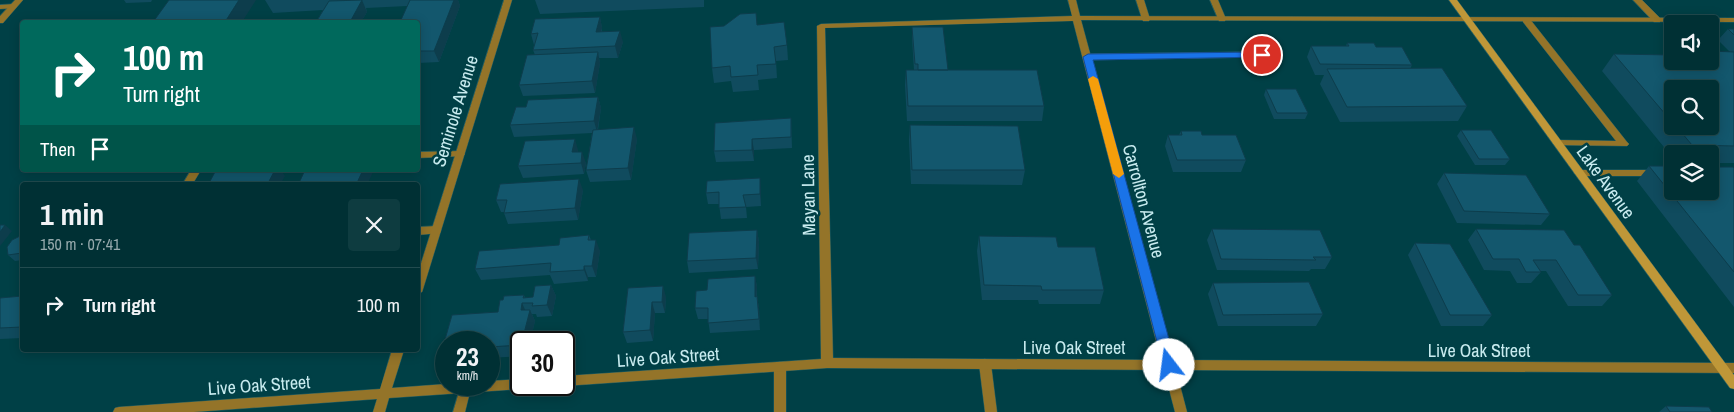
<!DOCTYPE html>
<html lang="en">
<head>
<meta charset="utf-8">
<style>
  body { margin:0; font-family:"Archivo Narrow",sans-serif; background:#0e3c40; color:#f1f3f6; height:100vh; display:flex; flex-direction:column; font-size:19px; white-space:nowrap }
  * { box-sizing:border-box; margin:0 }
  p { font-size:16px; color:#95a9ac }
  .icon { flex:none; width:28px; height:28px; fill:none; stroke:currentColor; stroke-width:2; stroke-linecap:round; stroke-linejoin:round }
  .map { position:relative; flex:1; overflow:hidden }
  .drawer { position:absolute; left:20px; top:182px; width:400px; height:170px; display:flex; flex-direction:column; background:#003034; border-radius:5px; box-shadow:0 2px 12px #0003,0 0 0 1px #224b4f }
  .drawer>* { flex:none }
  .banner { position:absolute; left:20px; top:20px; width:400px; height:152px; border-radius:5px; box-shadow:0 2px 12px #0003,0 0 0 1px #224b4f; background:#00695c; color:#fff; overflow:hidden }
  .tools { position:absolute; left:1664px; top:15px; display:grid; gap:10px }
  .tools a { display:grid; place-items:center; width:55px; height:55px; border-radius:5px; background:#003034; box-shadow:0 2px 12px #0003,0 0 0 1px #224b4f; font-size:25px }
  .speed { position:absolute; left:435px; top:331px; display:flex; gap:10px; font-size:25px; font-weight:700; text-align:center }
  .speed>* { display:grid; place-content:center; width:65px; height:65px; border-radius:50%; background:#003034; box-shadow:0 2px 12px #0003,0 0 0 1px #224b4f; line-height:1 }
  .speed small { font-size:12px; font-weight:400 }
  .speed .limit { border:2px solid #111; border-radius:8px; background:#fff; color:#111 }
  .pin { position:absolute; display:grid; place-items:center; width:42px; height:42px; color:#fff; margin:-21px; border:2px solid #fff; border-radius:50%; box-shadow:0 1px 5px #0007 }
  .me { position:absolute; width:55px; margin:-28px; rotate:345deg; stroke-linejoin:round; filter:drop-shadow(0 0 4px #0008) }
  .turn { display:flex; align-items:center; gap:18px; height:105px; padding:0 20px; font-size:22px }
  .turn .icon { width:65px; height:65px; stroke-width:2.5 }
  .turn b { display:block; font-size:35px; line-height:42px }
  .then { display:flex; align-items:center; height:48px; padding:0 20px; background:#0003; gap:10px; font-size:19px }
  .round { display:grid; place-items:center; flex:none; width:52px; height:52px; border-radius:5px; background:#0e3c40 }
  .head { display:flex; align-items:center; justify-content:space-between; height:85px; padding:0 20px }
  h1 { font-size:30px; font-weight:800; line-height:38px }
  ul { padding:0; list-style:none }
  li { display:flex; align-items:center; gap:15px; height:75px; padding:0 20px; border-top:1px solid #224b4f }
  li div { flex:1 }
  li b { display:block; font-size:19px }
  li em { font-style:normal }
  .map>svg:first-child { display:block }
  .lines { fill:none; stroke-linecap:round; stroke-linejoin:round }
  .service-casing { stroke:#245f64; stroke-width:1 }
  .minor-casing { stroke:#245f64; stroke-width:1 }
  .secondary-casing { stroke:#245f64; stroke-width:1 }
  .service { fill:#947429; fill-rule:evenodd }
  .minor { fill:#947429; fill-rule:evenodd }
  .secondary { fill:#bf9738; fill-rule:evenodd }
  .wall { fill:#104b5e; fill-rule:evenodd }
  .shaded-wall { fill:#0d3d4c }
  .building { fill:#13576d; stroke:#0d3d4c }
  .route { fill:#1a73e8; stroke:#114b97 }
  .slow { fill:#f59e0b }
  .labels { text-anchor:middle; dominant-baseline:central; stroke-width:5; stroke-linejoin:round; paint-order:stroke }
  .street-label { font-size:18px; fill:#c8ebef; stroke:#004046 }
</style>
</head>
<body>
<div class="map">
<svg width="1734" height="412" viewBox="0 0 1734 412">
  <rect width="100%" height="100%" fill="#004046"/>
  <g class="lines">
    <defs>
      <path id="service" d="M1136,0H1144L1150,19L1149,21H1143L1142,19Z
        M1210,0H1218L1226,19L1225,21H1219Z
        M1633,0H1642L1660,18V22H1654Z
        M13,4H16V8L0,9V5Z
        M1523,18H1529L1627,142L1629,144L1627,146L1555,145L1553,143L1555,141L1558,140L1616,141L1523,22Z
        M1262,52L1266,55L1265,57L1088,60L1084,57L1088,54Z
        M460,151L465,154L463,156L418,158V152Z
        M191,170H201L192,185H182Z
        M1579,170H1672V176H1579L1574,173Z
        M436,226L440,227L441,230L440,233L418,235V227Z
        M985,359L989,361L991,364L997,412H985L979,364L981,361Z
        M780,362L784,364L786,367V412H774V367L776,364Z
        M461,385H469L471,388L465,412H453Z"/>
      <path id="minor" d="M15,0H23L3,23H0V16Z
        M504,0H512L423,289L422,292L418,293V273Z
        M1068,0H1076L1080,16L1734,18V22L1081,20L1173,360L1734,363V373L1176,370L1187,412H1175L1164,370L827,368L564,386L561,385H564V376L821,359L817,26L821,24L1072,16ZM1073,21L1161,360L833,358L825,28Z
        M392,350H404L392,388L446,384L489,385V381L521,379V385H526L525,388L521,389L389,398L385,412H373L377,399L194,412H113L115,408L119,407L380,389Z"/>
      <path id="secondary" d="M1449,0H1457L1734,375V389L1730,388Z"/>
    </defs>
    <use href="#service" class="service-casing"/>
    <use href="#minor" class="minor-casing"/>
    <use href="#secondary" class="secondary-casing"/>
    <use href="#service" class="service"/>
    <use href="#minor" class="minor"/>
    <use href="#secondary" class="secondary"/>
  </g>
  <path class="wall" d="M124,0H152L151,2L126,3Z
    M265,0H458L460,6L439,62L418,63V22L407,6L366,8L367,12L361,22H316L323,10L273,13Z
    M535,0H704V7L540,14Z
    M600,17L602,28V32L623,42L618,58H599L600,63L595,93L523,96L519,85L535,55L533,50L534,45L531,34Z
    M757,25L787,45L788,60L776,61L777,78L758,80L759,90L733,92L731,81L714,83L712,68Z
    M912,27L948,70L1044,106L1042,121H907L905,85L906,70H914L912,38Z
    M1728,29H1734V163H1710V154H1672V157L1602,71L1614,54L1672,61L1730,52L1718,40ZM1672,89L1710,126H1672Z
    M1347,43L1376,47L1412,65L1410,69L1467,106L1458,121L1340,122L1320,84L1324,75H1315L1307,57L1311,46H1346Z
    M1266,89L1308,113L1305,119H1274L1264,95Z
    M598,97L601,108L598,130L637,139L631,180L590,182L586,170L592,133L514,137L510,125Z
    M791,118L792,148L754,150V161L716,162L714,151Z
    M910,125L1025,170L1022,185L911,184L909,140Z
    M1461,130L1510,159L1505,165H1475L1457,136Z
    M1181,131L1202,135L1246,160L1241,172H1173L1165,146L1168,135H1179Z
    M578,150V152L586,163L584,174L523,178L518,166Z
    M1649,166L1734,168V307L1637,181Z
    M1444,173L1550,214L1541,225L1457,223L1437,184Z
    M583,190L578,220L508,224L504,213V212H501L496,200Z
    M761,190V206L746,207L747,218L721,219L719,204H708L706,193Z
    M1212,229L1332,257L1325,269H1311L1309,271L1217,270L1207,240Z
    M1476,229L1574,245L1612,295L1602,306H1568L1546,271H1540L1541,272L1531,283H1517L1510,271L1484,270L1468,240Z
    M757,230L759,242L758,269L689,273L687,261Z
    M22,235V260L15,261L8,255Z
    M589,235L591,240L600,251L596,277H588V281L554,284L550,275L481,280L475,269L559,245Z
    M979,236L1058,247L1104,290L1100,304H1039L1038,300H982L977,251Z
    M1415,243L1492,315L1483,326H1441L1408,255Z
    M755,276L757,287V297L759,308L760,330L710,333L708,319H698L695,308L707,290Z
    M1213,283L1323,314L1316,326H1218L1208,294Z
    M551,285L556,296L552,316L537,317L536,314H532L535,321L530,342H521V356L489,358V342H446V358L442,350L452,315L498,312L500,300H503L504,296L524,295L525,298L533,297L535,286Z
    M628,288L666,297L665,313H655L653,341L627,343L623,332Z
    M22,296V338L0,339V298Z
    M1666,406L1712,412H1659Z"/>
  <path class="shaded-wall" d="M239,0H256L242,22H225Z
    M362,0L367,12L361,22H350Z
    M454,0H458L460,6L439,62L434,51Z
    M600,17L602,28L599,43L596,32Z
    M620,31L623,42L618,58L615,46Z
    M598,52L600,63L595,93L592,81Z
    M598,97L601,108L597,132L594,121Z
    M634,127L637,139L631,180L628,168Z
    M575,139L578,150L576,164L572,152Z
    M752,139L754,150V161L752,150Z
    M582,152L586,163L584,174L581,163Z
    M275,170H281L285,176L280,185H267Z
    M363,170H372L373,172L367,185H356Z
    M760,178L761,190V206L760,194Z
    M579,179L583,190L578,220L575,208Z
    M5,225L12,231L0,246V232Z
    M757,230L759,242L758,269L756,258Z
    M596,240L600,251L596,277L592,266Z
    M584,266L588,277V281L584,270Z
    M755,276L757,287L756,308L755,297Z
    M551,285L556,296L552,316L547,305Z
    M663,286L666,297L665,313L662,302Z
    M757,296L759,308L760,330L759,319Z
    M652,302L655,313L653,341L650,330Z
    M522,303L527,314L521,310Z
    M530,310L535,321L530,342H522Z"/>
  <path class="building" d="M169,0H239L225,22H153Z
    M362,0L350,22H316L329,1Z
    M410,0H454L434,51H418V22H400Z
    M756,13L757,25L784,22L787,45L774,47L776,64L757,65L758,75L731,77L730,66L712,68L710,27L724,26L740,14Z
    M600,17L596,32L620,31L615,46L533,50L538,33L531,34L535,19Z
    M912,27H943L948,70H918V64H915Z
    M1728,29H1734V35Z
    M1347,43H1374L1376,47H1402L1412,65L1320,64L1311,46H1349Z
    M1710,51L1734,52V146L1692,145L1676,126H1710V89H1672V122L1614,54L1672,55V61H1710Z
    M598,52L592,81L519,85L527,55Z
    M1442,68L1467,106L1347,107L1327,69Z
    M906,70H1037L1044,106H908Z
    M1266,89H1296L1308,113H1277Z
    M598,97L594,121L510,125L516,107H526L528,100Z
    M791,118V137L752,139V150L714,151L715,123Z
    M910,125L1018,126L1025,170H912Z
    M634,127L628,168L586,170L593,130Z
    M1461,130H1491L1510,159H1479Z
    M1181,131H1201L1202,135H1236L1246,160H1177L1168,135H1182Z
    M575,139L572,152H582L581,163L518,166L525,141Z
    M1649,166H1672V191H1710V167H1733L1734,168V272Z
    M216,170H275L267,185H208Z
    M305,170H363L356,185H298Z
    M1444,173L1526,175L1550,214L1464,211Z
    M760,178V194L743,195L746,207L719,208V192L706,193L707,181Z
    M579,179L575,208L504,213L507,200H496L500,184Z
    M0,225H5L0,232Z
    M1212,229L1320,230L1332,257H1313L1316,260L1221,259Z
    M1476,229L1564,230L1574,245H1580L1612,295H1578L1556,260H1533L1541,272H1526L1519,259H1493Z
    M757,230L756,258L687,261L689,233Z
    M22,235V253L8,255L7,247L12,240Z
    M589,235L588,240H596L592,266H584V270L550,272L551,263L475,269L479,251L559,245L560,238Z
    M979,236L1056,237L1058,247H1095L1104,290H1042L1041,286L984,285Z
    M1415,243L1450,244L1492,315H1450Z
    M755,276V297L757,296L759,319L708,323V308H695L696,291L707,290L708,279Z
    M1309,282L1323,314L1223,315L1213,283Z
    M551,285L547,305L532,306L533,303H522L521,310H530L521,345L489,347V342H446V350H442L452,315L498,312L500,300H503L504,296L524,295L523,298L533,297L535,286Z
    M663,286L662,302H652L650,330L623,332L628,288Z
    M22,296V327L0,328V298Z
    M1666,406L1709,407L1712,412H1670Z"/>
  <path class="route" d="M1262,52L1267,55L1265,57L1093,60L1176,365L1174,369L1169,371L1164,369L1163,365L1083,57L1088,54Z"/>
  <path class="slow" d="M1093,76L1098,79L1124,174L1119,178L1113,174L1088,79Z"/>
  <g class="labels">
    <g class="street-label">
      <text transform="translate(455 111) rotate(-73)">Seminole Avenue</text>
      <text transform="translate(1606 182) rotate(54)">Lake Avenue</text>
      <text transform="translate(808 195) rotate(-91)">Mayan Lane</text>
      <text transform="translate(1144 201) rotate(75)">Carrollton Avenue</text>
      <text x="1074" y="347">Live Oak Street</text>
      <text x="1479" y="350">Live Oak Street</text>
      <text transform="translate(668 357) rotate(-4)">Live Oak Street</text>
      <text transform="translate(259 385) rotate(-4)">Live Oak Street</text>
    </g>
  </g>
</svg>
<div class="tools">
<a><svg class="icon" aria-label="sound" viewBox="0 0 24 24"><path d="M4 9h4l5-4v14l-5-4H4zM17 9q2 3 0 6"/></svg></a>
<a><svg class="icon" aria-label="search" viewBox="0 0 24 24"><circle cx="10" cy="10" r="6"/><path d="M15 15l6 6"/></svg></a>
<a><svg class="icon" aria-label="layers" viewBox="0 0 24 24"><path d="M12 4l9 5-9 5-9-5zM3 14l9 5 9-5"/></svg></a>
</div>
<div class="speed"><div>23<small>km/h</small></div><div class="limit">30</div></div>
<div class="pin" style="left:1262px;top:55px;background:#d93025"><svg class="icon" aria-label="arrive" viewBox="0 0 24 24"><path d="M6 21V4h12l-3 4 3 4H6"/></svg></div>
<svg class="me" style="left:1169px;top:365px" viewBox="-20 -20 40 40"><circle r="19" fill="#fff"/><path d="M0-13L10 11 0 6-10 11z" fill="#1a73e8"/></svg>
<div class="banner">
<div class="turn"><svg class="icon" aria-label="right" viewBox="0 0 24 24"><path d="M7 20v-9h11M14 6l5 5-5 5"/></svg><div><b>100 m</b>Turn right</div></div>
<div class="then">Then<svg class="icon" aria-label="arrive" viewBox="0 0 24 24"><path d="M6 21V4h12l-3 4 3 4H6"/></svg></div>
</div>
<section class="drawer">
<div class="head"><div><h1>1 min</h1><p>150 m · 07:41</p></div><a class="round"><svg class="icon" aria-label="close" viewBox="0 0 24 24"><path d="M6 6l12 12M18 6L6 18"/></svg></a></div>
<ul>
<li><svg class="icon" aria-label="right" viewBox="0 0 24 24"><path d="M7 20v-9h11M14 6l5 5-5 5"/></svg><div><b>Turn right</b></div><em>100 m</em></li>
</ul>
</section>
</div>
</body>
</html>
